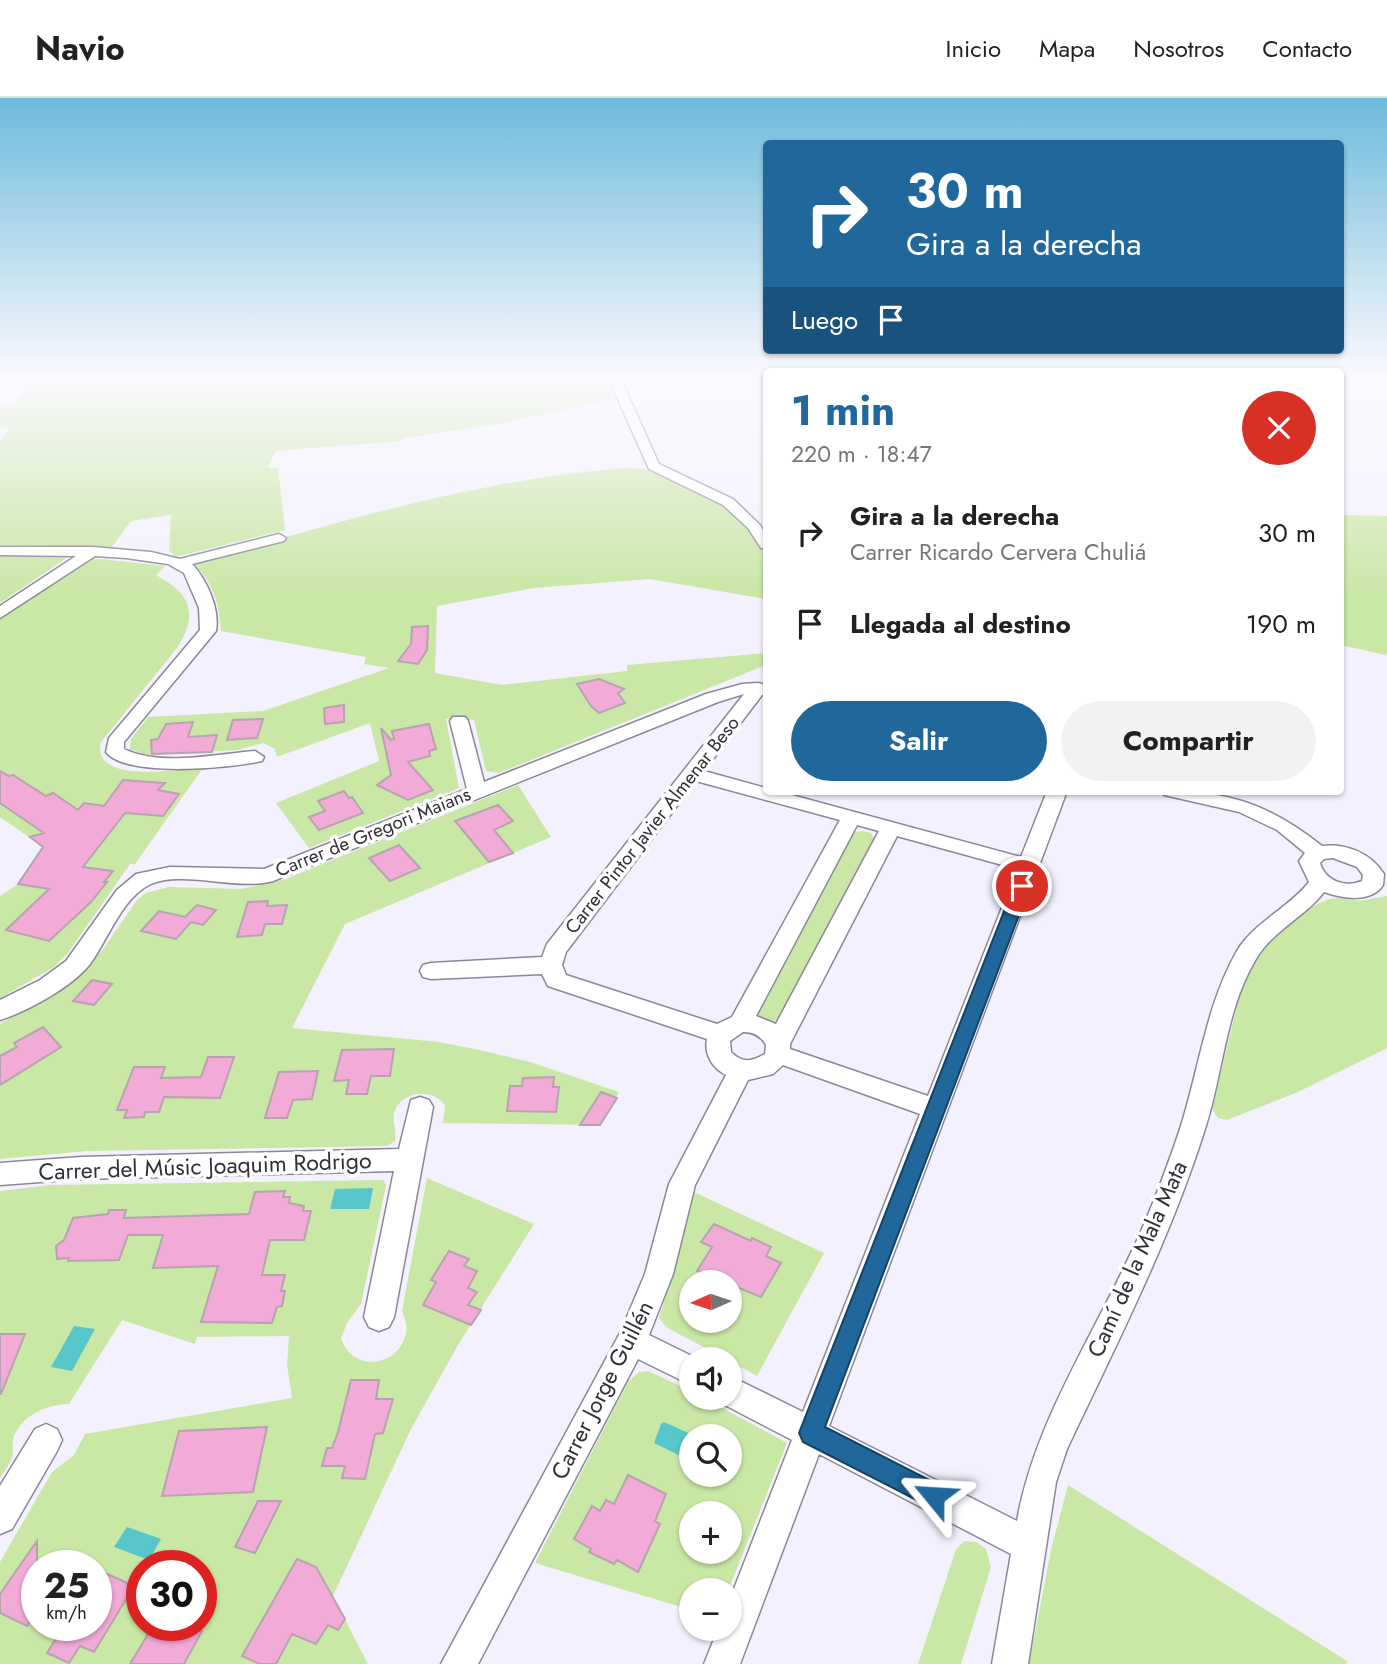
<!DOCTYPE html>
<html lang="es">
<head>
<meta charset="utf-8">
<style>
  body { margin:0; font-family:Jost,sans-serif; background:#f2f2f2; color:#202124; height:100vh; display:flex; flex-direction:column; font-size:26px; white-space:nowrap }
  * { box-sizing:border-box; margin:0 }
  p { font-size:23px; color:#757577 }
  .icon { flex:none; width:38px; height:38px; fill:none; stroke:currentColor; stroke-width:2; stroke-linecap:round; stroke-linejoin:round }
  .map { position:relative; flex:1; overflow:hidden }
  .sheet { position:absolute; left:763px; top:270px; width:581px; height:427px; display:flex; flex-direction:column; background:#fff; border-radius:7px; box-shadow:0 2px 5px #0004 }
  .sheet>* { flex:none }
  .hud { position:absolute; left:763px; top:42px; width:581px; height:214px; border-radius:7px; box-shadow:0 2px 5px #0004; background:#20679b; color:#fff; overflow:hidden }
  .needle { width:46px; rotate:267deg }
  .tools { position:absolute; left:679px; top:1172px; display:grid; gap:14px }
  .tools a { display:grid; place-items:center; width:63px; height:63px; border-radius:50%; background:#fff; box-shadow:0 2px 5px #0004; font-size:35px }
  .speed { position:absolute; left:21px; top:1452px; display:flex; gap:14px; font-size:35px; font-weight:700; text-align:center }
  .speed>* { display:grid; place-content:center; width:91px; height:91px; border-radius:50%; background:#fff; box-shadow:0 2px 5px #0004; line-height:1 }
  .speed small { font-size:18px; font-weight:400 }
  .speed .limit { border:10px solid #d22; background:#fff; color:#111 }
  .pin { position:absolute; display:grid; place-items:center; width:60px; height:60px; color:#fff; margin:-30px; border:4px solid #fff; border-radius:50%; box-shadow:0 2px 7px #0007 }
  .me { position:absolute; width:77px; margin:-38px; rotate:297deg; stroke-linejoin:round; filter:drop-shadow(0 0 5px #0008) }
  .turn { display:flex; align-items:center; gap:24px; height:147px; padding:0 28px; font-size:32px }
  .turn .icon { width:91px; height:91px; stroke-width:2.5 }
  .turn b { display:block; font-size:49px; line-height:60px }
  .then { display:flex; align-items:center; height:66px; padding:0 28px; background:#0003; gap:14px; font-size:26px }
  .round { display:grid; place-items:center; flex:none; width:74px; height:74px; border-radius:37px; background:#f2f2f2 }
  .head { display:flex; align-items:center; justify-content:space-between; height:119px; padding:0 28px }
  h1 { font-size:42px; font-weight:700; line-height:52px; color:#20679b }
  .cta { display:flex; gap:14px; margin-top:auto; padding:14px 28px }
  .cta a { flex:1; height:80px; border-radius:42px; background:#20679b; color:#fff; font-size:28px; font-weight:700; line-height:80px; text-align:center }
  .cta a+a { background:#f2f2f2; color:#202124 }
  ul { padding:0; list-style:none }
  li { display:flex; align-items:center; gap:21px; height:91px; padding:0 28px }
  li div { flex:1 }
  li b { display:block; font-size:26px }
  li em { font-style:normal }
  header { display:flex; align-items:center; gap:42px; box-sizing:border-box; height:98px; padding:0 35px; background:#fff; border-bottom:2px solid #e0e0e0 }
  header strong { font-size:33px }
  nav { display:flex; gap:38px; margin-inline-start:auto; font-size:24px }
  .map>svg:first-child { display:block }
  .green { fill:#c9e7a5; fill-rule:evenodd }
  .water { fill:#56c6cb }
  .building { fill:#f2aad7; stroke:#b7a3af; stroke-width:2 }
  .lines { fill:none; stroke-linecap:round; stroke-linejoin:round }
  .minor-casing { stroke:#8b879a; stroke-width:3 }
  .minor { fill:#fff; fill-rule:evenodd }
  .route { fill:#20679b; stroke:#154365; stroke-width:2 }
  .labels { text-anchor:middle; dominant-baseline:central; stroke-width:7; stroke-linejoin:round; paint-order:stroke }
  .street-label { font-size:19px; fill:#313038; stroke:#fff }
  .near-street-label { font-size:23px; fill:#313038; stroke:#fff }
</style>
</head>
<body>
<header>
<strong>Navio</strong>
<nav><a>Inicio</a><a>Mapa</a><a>Nosotros</a><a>Contacto</a></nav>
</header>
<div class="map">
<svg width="1387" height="1566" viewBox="0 0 1387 1566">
  <rect width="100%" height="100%" fill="#f3f1fd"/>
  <path class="green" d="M36,277H593L610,291L614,301L493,327L403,340L401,343L275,353L268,370H278L285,432L175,459L169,452L171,417L131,423L112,449L0,447V343L10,331L0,329V308L14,306Z
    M626,370C634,371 644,370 652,372C686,384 756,420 766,457C770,470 766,488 766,501L650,481L534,490L437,508L435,575L502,587L627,573V567L766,555V567L499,675L486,673L474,622L446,621L459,690L309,750L276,705L379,663L370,625L277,659L275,651L263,645L238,652L147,657L130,651L131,641L148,619L263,613L389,570L364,566L366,559L221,533C219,506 214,484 193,466C335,425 477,381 626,370Z
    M1341,417L1387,418V555L1385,557L1341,547Z
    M0,457H63L68,459L0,505Z
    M91,460L165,468L156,477C191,496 199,516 177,550L101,644C91,687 178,671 203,670L135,766H130L68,855L54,869L0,900V798L18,786L43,749L0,719V521Z
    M518,687L551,739L345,826L292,930L439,944L479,952L530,964L619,994L600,1027L443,1025L445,1007C432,989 400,993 394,1015C392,1023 397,1032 395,1043L387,1048L87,1053L0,1061V926L81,877L104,850L137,802L146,795L169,789L241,791L283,782Z
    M862,733L871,735L875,742L779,921C770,925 761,924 754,917L852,735Z
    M1387,798V950L1298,994L1227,1022L1218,1020L1212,1011L1240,896C1253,856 1287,816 1327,802C1340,797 1353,804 1365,802C1373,801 1379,799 1387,798Z
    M427,1080L534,1126L458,1247L411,1331L333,1498L368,1566H0V1464L52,1374L74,1357L85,1336L292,1300L287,1267L289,1238L197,1239L195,1246L122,1222L69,1306C46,1307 24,1316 14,1338C12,1344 13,1349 13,1355C12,1364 5,1372 0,1380V1093L51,1087L384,1082L386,1088L361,1206L347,1225L341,1240C353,1276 399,1269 406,1235C408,1228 404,1220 402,1213ZM37,1468H96V1528H37ZM142,1468H201V1528H142Z
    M694,1094L824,1155L757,1278L666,1229L659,1220L678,1160ZM691,1185H730V1223H691Z
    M648,1273L691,1293V1300H704L787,1345L728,1493H691V1512L535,1465L628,1284L639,1274ZM691,1339H730V1377H691ZM691,1416H730V1454H691Z
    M1068,1387L1347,1563V1566H1029L1051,1452Z
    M964,1443L976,1444L986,1451L991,1469L961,1566H918L956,1451Z"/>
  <path class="water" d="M373,1090L369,1111H330L335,1091Z
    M74,1228L95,1231L72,1273L51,1269Z
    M664,1324L697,1339H691V1363L654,1345L661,1326Z
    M127,1429L161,1441L149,1462L114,1449Z"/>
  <path class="building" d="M428,528L427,552L418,566L398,563L411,546L412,529Z
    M599,581L624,591L618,595L625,605L599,615L591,608L577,586Z
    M344,607V624L325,626L324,610Z
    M263,621L257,640L227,642L233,622Z
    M193,624L188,639L217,637L212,654L152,656L151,642L158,641L166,626Z
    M429,626L436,651L429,653L430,658L408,664L433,692L408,702L377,687L391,677L381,630L391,642L394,641L392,633Z
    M0,673L9,678L13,677L46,698L53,695L78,712L84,705L104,708L123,682L165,685L158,692L179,696L163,718L125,715L83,769L113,773L104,784H107L91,804L49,843L6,832L49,791L18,786L43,749L30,739L44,735L0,705Z
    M344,693L349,700L352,699L363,715L319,732L309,719L325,713L318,703Z
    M498,707L513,723L494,732L513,755L489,764L455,723Z
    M399,747L420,770L390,783L369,760Z
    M268,803L267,808L287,807L282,826H265L262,837L237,839L248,804Z
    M197,807L216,812L203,827L191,824L176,841L141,833L159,813L185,819Z
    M92,882L112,886L94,907L73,903Z
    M43,929L61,949L0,987V958L17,949L14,945Z
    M394,951L390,978H371L367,996H346L349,982L334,983L342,952Z
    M208,959H234L220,1000L164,999L159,1014H145L144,1019L124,1020L127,1012H117L134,969H165L161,980L201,979Z
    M318,973L312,1001L293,1002L287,1020H265L279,974Z
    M554,979L553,989H559L556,1014L507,1013L510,988H522L523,980Z
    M601,994L617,1000L600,1027H580Z
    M285,1093L283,1099H290L289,1105L304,1108L303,1113H311L304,1142H270L262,1177H285L281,1193H285L282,1208L277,1209L272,1225L201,1224L218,1168L153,1170L163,1137H128L119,1162L68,1163L69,1160L57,1161L56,1148L64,1142L73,1120L108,1116L109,1112H126L124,1120L249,1116L255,1094Z
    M714,1126L751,1143L752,1140L771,1149L766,1158L781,1165L761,1199L697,1173L712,1149L701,1144Z
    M449,1153L469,1161L464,1168L477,1173L468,1190L477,1194L468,1207L481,1212L471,1227L423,1207L436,1184L431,1182Z
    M0,1236H25L1,1296H0Z
    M351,1282H379L376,1301H393L383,1335L375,1336L365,1381L342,1380L345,1368H322L327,1350H332L338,1334Z
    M267,1329L253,1394L162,1398L179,1333Z
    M628,1377L666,1396L655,1423L660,1426L638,1474L617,1462L614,1466L589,1454L591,1451L574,1441L592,1408L600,1413L606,1402L614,1406Z
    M258,1403H281L255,1455L235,1449Z
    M37,1443V1513L27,1528L0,1515V1496Z
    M297,1461L316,1469L345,1521L338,1532L328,1527L316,1546L292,1536L276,1566H260L242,1558Z
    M96,1471L134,1488L94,1554L80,1548L69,1565L47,1555L64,1528H96Z
    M153,1528L172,1535L176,1528H189L202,1533L184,1566H130Z"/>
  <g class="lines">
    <defs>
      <path id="minor" d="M607,277H619L659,366L733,401L760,427L766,437V451L761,450L748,430L723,407L649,371Z
        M279,436L286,440L284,443L192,466C207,482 220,511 216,533L124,644V651C162,669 215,656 255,653L264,659L262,663C231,670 126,680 106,654L109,640L200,532L199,510L184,475L168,466L126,460L95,458L0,520V508L76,458L0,457V449H93L151,454L180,461Z
        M758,585L766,587V597H762L704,673L766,690V693H777L1021,759L1047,693H1067L829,1328L1017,1423C1034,1327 1089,1245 1130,1157C1149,1118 1165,1075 1179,1034C1199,974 1205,909 1237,853C1254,824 1289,810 1309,784L1299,763L1305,755L1277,732L1239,714L1164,697L1161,693C1229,693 1269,706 1322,748C1346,745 1371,755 1384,776L1383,787C1371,806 1341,800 1324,794C1305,819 1272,833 1256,861C1225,912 1223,978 1204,1034C1169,1144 1116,1247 1067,1351L1056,1384L1028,1566H992L1011,1456L819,1356L740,1566H704L718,1531H730V1501L792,1342L719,1304L718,1300H730V1278L803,1314L920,1016L783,967L773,976L748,982L695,1087L673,1176L649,1237L700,1262H691V1287L638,1261L478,1566H441L620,1235L645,1176L669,1086L726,977C712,970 704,956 707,941L548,888L542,876L431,881L423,879L420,873L423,867L431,865L542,859L547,846L744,596L718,604L273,783C238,793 183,772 151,786C122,799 108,842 90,866C72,889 28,913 0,922V902L40,882L66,863L117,792L136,776L170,769L264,771L467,691L450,623L453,619H465L468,623L484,684L706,596L742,586ZM696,683L840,722L732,919L717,926L566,877L562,867L566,854ZM857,727L879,733L776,926L756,918ZM897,738L1017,771L928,998L790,951V946ZM1333,760L1357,769L1363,777L1362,783C1345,790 1325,783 1320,765L1324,761ZM743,934C754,934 761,938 766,947L765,956C752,964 742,965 731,954L730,943Z
        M420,999L429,1002L433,1009L394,1219L389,1229L379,1233L369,1229L364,1219L394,1073L81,1081L0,1087V1065L81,1059L399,1051L411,1002Z
        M46,1326L57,1331L62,1342L57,1353L12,1431L0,1436V1388L35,1331Z"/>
    </defs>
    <use href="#minor" class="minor-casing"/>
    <use href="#minor" class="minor"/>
  </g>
  <linearGradient id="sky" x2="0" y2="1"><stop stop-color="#6dbbdc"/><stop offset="0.56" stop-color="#faf9fe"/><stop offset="1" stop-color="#faf9fe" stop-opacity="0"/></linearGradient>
  <rect width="1387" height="496" fill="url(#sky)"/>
  <path class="route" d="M1022,783L1030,788L825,1329L943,1389L947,1398L943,1407L934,1411L803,1344L799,1335L1014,788Z"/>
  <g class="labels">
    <g class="street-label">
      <text transform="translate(652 727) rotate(-52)">Carrer Pintor Javier Almenar Beso</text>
      <text transform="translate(373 734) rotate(-22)">Carrer de Gregori Maians</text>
    </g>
    <g class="near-street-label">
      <text transform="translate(205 1068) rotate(-2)">Carrer del Músic Joaquim Rodrigo</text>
      <text transform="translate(1137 1161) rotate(-66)">Camí de la Mala Mata</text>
      <text transform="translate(602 1292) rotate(-63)">Carrer Jorge Guillén</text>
    </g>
  </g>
</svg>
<div class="tools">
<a><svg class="needle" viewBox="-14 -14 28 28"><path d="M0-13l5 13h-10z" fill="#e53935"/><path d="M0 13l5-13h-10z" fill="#757577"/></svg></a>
<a><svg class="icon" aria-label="sound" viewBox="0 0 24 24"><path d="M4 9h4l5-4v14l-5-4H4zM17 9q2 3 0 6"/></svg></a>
<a><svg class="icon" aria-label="search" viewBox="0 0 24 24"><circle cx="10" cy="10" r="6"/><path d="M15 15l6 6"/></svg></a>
<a>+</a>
<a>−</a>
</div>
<div class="speed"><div>25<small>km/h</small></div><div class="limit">30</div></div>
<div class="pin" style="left:1022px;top:788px;background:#d93025"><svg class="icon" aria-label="arrive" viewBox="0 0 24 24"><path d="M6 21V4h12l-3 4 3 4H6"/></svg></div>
<svg class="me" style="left:934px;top:1398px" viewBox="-20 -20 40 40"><path d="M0-17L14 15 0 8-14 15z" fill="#20679b" stroke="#fff" stroke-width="4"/></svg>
<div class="hud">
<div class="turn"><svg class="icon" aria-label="right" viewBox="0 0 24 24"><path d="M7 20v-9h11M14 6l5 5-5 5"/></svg><div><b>30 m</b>Gira a la derecha</div></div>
<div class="then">Luego<svg class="icon" aria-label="arrive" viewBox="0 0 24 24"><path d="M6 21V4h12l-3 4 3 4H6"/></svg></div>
</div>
<section class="sheet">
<div class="head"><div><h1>1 min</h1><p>220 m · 18:47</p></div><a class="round" style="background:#d93025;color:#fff"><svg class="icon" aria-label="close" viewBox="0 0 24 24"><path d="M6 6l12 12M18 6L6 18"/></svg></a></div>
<ul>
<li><svg class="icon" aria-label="right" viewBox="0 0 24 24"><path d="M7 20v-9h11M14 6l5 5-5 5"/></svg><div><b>Gira a la derecha</b><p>Carrer Ricardo Cervera Chuliá</p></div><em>30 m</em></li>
<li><svg class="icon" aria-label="arrive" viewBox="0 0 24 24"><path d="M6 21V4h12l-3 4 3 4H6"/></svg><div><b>Llegada al destino</b></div><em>190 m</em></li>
</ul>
<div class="cta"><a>Salir</a><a>Compartir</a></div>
</section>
</div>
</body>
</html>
